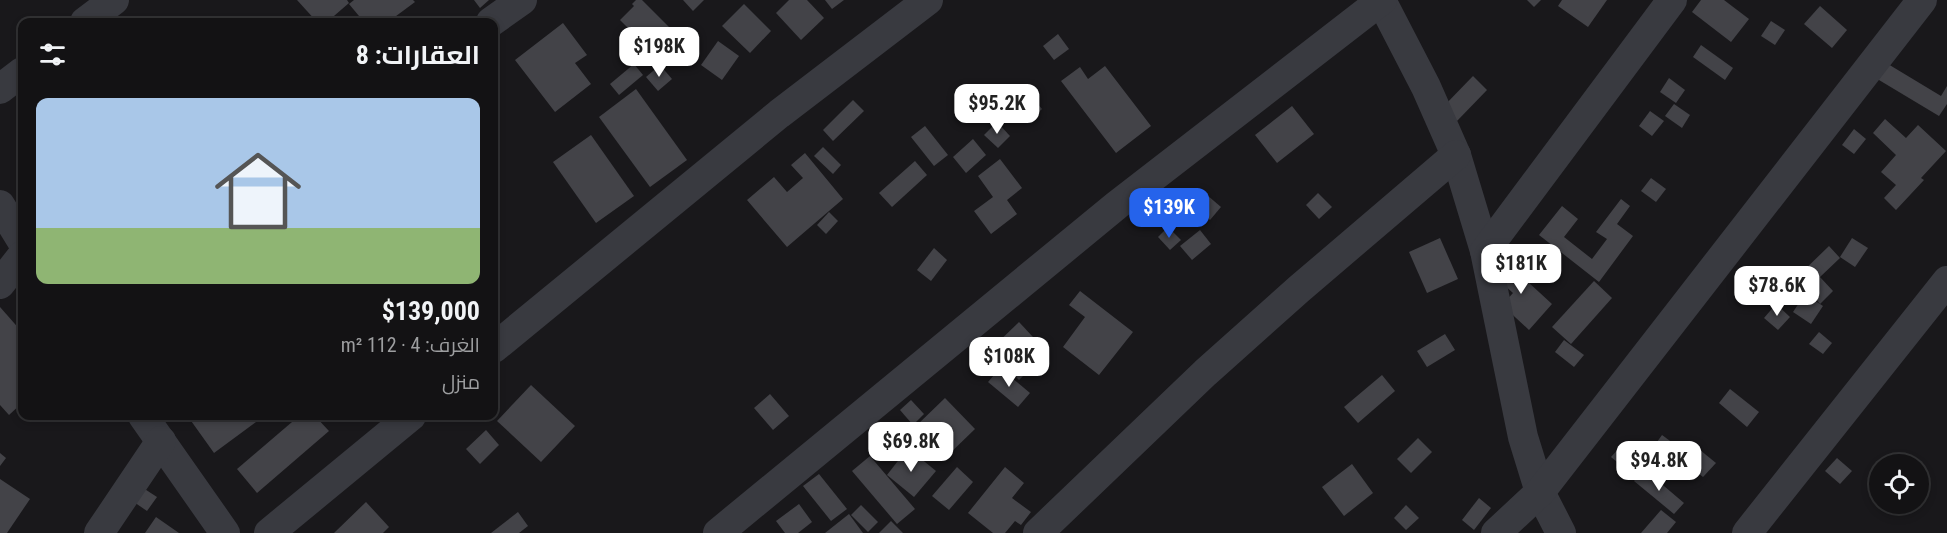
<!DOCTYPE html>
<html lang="ar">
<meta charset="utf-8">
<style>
body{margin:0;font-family:"Roboto Condensed",Cairo,sans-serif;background:#1c1b1d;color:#f1f3f6;direction:rtl;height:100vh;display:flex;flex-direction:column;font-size:22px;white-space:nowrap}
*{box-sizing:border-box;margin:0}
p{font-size:20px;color:#9d9ea0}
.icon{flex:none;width:33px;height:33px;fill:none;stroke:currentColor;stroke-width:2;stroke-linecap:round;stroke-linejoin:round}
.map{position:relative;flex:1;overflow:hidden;direction:ltr}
.side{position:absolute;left:18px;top:18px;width:480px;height:402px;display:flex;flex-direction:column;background:#131214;border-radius:12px;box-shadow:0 3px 9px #0003,0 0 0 2px #323234;direction:rtl}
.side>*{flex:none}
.controls{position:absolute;left:1869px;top:454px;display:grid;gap:12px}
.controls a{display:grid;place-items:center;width:60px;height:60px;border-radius:50%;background:#131214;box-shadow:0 3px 9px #0003,0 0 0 2px #323234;font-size:30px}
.price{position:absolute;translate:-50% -51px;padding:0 14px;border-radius:12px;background:#fff;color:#222;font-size:20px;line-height:39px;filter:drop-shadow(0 2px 3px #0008)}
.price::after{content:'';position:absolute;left:50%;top:36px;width:18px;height:14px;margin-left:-9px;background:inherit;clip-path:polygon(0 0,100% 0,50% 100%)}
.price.current{background:#2563eb;color:#fff}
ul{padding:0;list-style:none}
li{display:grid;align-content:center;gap:12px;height:318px;padding:0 18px}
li+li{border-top:2px solid #323234}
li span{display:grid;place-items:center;height:186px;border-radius:12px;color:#555}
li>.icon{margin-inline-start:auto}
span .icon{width:108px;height:108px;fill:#fffc;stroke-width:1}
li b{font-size:26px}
h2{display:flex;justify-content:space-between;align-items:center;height:72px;padding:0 18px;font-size:26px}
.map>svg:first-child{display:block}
</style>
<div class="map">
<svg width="1947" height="533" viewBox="0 0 1947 533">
<rect width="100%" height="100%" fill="#19181b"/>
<g fill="#434348">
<polygon points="297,0 347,0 349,3 327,22 317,22"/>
<polygon points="354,0 413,0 415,2 388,22 364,22 349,4"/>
<polygon points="474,0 489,0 480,8"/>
<polygon points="636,0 642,0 672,30 651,51 620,20 634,6 632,4"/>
<polygon points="683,0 704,0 693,11"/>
<polygon points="789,0 807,0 824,18 801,40 776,13"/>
<polygon points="825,0 844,0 832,9"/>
<polygon points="1527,0 1541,0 1534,7"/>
<polygon points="1562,0 1607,0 1588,27 1558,6"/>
<polygon points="1701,0 1724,0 1749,19 1731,42 1692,12"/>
<polygon points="744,4 771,31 750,53 722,26"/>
<polygon points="1820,6 1847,30 1832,48 1804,24"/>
<polygon points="1771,21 1785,30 1775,45 1761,36"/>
<polygon points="563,23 587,55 575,63 591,84 555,112 515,60"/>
<polygon points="1058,34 1069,49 1054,60 1043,46"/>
<polygon points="718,41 739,56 722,80 701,65"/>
<polygon points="1701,45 1733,68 1725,80 1693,57"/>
<polygon points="1878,58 1941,96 1947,86 1947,104 1939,116 1869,74"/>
<polygon points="634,64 643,75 619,95 610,84"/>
<polygon points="660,65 672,79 658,91 646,77"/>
<polygon points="1105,66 1151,126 1116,153 1061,81 1080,67 1088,79"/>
<polygon points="1473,76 1487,90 1457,121 1443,107"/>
<polygon points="1669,78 1685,90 1676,103 1660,92"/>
<polygon points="636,89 687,160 650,187 599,117"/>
<polygon points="1031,96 1042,109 1027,123 1016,110"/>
<polygon points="853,100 864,111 833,141 823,130"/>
<polygon points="1674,104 1690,115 1682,128 1665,116"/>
<polygon points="1292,106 1314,134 1277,163 1255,135"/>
<polygon points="1650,111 1664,121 1652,136 1639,126"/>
<polygon points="1885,119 1906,138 1918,125 1946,151 1921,178 1924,180 1896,210 1884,198 1896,185 1881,172 1896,155 1873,133"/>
<polygon points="997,122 1010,136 998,148 984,135"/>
<polygon points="925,126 948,155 934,166 911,137"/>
<polygon points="1854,129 1866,139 1854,154 1842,145"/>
<polygon points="591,135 634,196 596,223 553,162"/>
<polygon points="973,139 986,155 966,173 953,157"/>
<polygon points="823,147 841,165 833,174 814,156"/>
<polygon points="805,153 843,199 787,247 747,200 774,177 787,192 803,178 791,165"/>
<polygon points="1000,159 1022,188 1007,200 1017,214 991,234 974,211 993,197 978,176"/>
<polygon points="915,161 927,175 892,207 879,193"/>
<polygon points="1651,178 1666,189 1656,202 1641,191"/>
<polygon points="1318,193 1332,207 1319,219 1306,205"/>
<polygon points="1207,195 1221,207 1210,220 1196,207"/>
<polygon points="1621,199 1630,206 1617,224 1633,236 1599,282 1539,235 1562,206 1578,219 1564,237 1592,259 1607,239 1596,232"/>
<polygon points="829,212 838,221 826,234 817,225"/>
<polygon points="1168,227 1181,240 1170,250 1158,237"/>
<polygon points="1200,230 1211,244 1192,260 1180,246"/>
<polygon points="1440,238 1458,279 1427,293 1409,252"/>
<polygon points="1852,238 1868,248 1855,267 1840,257"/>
<polygon points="1829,246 1840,258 1820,277 1833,291 1820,304 1796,278"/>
<polygon points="934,248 947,260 931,281 917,270"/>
<polygon points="1501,257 1552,304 1529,330 1502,305 1513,293 1489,271"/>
<polygon points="1594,281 1612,298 1571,344 1552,327"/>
<polygon points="1080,291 1133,332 1099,375 1063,347 1085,317 1069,305"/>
<polygon points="1805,294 1823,306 1811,324 1793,312"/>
<polygon points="1776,304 1790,317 1778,330 1764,318"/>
<polygon points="0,307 22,332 22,403 9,415 0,405"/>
<polygon points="1019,322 1047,352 1019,380 990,350"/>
<polygon points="1819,332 1832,343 1823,354 1809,344"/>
<polygon points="1445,334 1455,350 1427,367 1417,351"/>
<polygon points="1564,340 1584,355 1574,367 1555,352"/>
<polygon points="1000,368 1030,393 1018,407 988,382"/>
<polygon points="1382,375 1395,391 1358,423 1344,407"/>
<polygon points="531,385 575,426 541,462 497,421"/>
<polygon points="1730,389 1759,412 1747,427 1719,403"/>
<polygon points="770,394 789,416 773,430 754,408"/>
<polygon points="945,398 975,429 945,458 915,427"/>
<polygon points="911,400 924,414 913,425 900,410"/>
<polygon points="192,416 264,416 214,453 189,418"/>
<polygon points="299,416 315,416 329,431 257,493 237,469"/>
<polygon points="486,430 499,445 480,464 466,449"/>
<polygon points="1662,435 1677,446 1657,474 1642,463"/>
<polygon points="1418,438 1432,452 1411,473 1397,459"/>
<polygon points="1622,445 1638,458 1628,471 1611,457"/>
<polygon points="908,448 936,471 914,497 887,475"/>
<polygon points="1700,450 1716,463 1703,477 1688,465"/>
<polygon points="0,453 6,458 0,466"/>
<polygon points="870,456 915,509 897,524 852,471"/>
<polygon points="1837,458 1852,471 1840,484 1825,471"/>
<polygon points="1352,464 1373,493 1344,516 1322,487"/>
<polygon points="957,467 973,482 949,510 932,496"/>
<polygon points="1005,467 1024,483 1012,498 1031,512 1021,525 1015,521 1005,533 993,533 968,513"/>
<polygon points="1644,469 1684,503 1674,514 1634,481"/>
<polygon points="819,474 847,509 831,521 803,486"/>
<polygon points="0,479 30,499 7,533 0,533"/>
<polygon points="140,486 157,497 147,511 131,500"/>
<polygon points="1479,498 1491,508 1474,530 1462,520"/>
<polygon points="366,502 389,527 383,533 334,533"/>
<polygon points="799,504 812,522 798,533 785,533 776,521"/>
<polygon points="861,505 878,522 868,532 851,515"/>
<polygon points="1406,505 1419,518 1406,530 1394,518"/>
<polygon points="1661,510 1676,522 1667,533 1641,533"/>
<polygon points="518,512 528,526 519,533 491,533"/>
<polygon points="849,514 863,533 825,533"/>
<polygon points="156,517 179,533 145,533"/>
<polygon points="891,521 903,533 879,533"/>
</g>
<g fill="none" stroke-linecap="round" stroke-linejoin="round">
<g stroke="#393a40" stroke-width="30">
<polyline points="1381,0 1426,87 1456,155 1485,251 1523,437 1540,492 1561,533"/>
<polyline points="85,22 114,0"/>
<polyline points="491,22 522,0"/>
<polyline points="0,89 22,72"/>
<polyline points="0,205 22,241"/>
<polyline points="1485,251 1672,0"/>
<polyline points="0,284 22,256"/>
<polyline points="494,348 779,114 928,0"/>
<polyline points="143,416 225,533"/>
<polyline points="99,533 161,441"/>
<polyline points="269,533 411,416"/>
<polyline points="718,533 1117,205 1382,0"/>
<polyline points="1038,533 1205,373 1299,289 1456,155"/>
<polyline points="1496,533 1540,492 1922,0"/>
<polyline points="1747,533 1947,281"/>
</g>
</g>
</svg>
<div class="controls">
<a><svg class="icon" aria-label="locate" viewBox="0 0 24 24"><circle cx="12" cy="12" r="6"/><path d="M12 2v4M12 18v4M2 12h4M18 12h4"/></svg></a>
</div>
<b class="price" style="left:659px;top:78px">$198K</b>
<b class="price" style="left:997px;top:135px">$95.2K</b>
<b class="price current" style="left:1169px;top:239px">$139K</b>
<b class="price" style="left:1521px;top:295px">$181K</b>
<b class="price" style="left:1777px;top:317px">$78.6K</b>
<b class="price" style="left:1009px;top:388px">$108K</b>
<b class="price" style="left:911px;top:473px">$69.8K</b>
<b class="price" style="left:1659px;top:492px">$94.8K</b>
<section class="side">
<h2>العقارات: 8<svg class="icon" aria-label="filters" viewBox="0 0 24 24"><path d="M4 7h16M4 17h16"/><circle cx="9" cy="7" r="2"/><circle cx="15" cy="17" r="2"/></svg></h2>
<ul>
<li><span style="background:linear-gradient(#a9c7e8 70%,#8fb573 0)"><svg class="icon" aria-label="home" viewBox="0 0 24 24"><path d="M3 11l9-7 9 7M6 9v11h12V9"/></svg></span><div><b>$139,000</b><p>الغرف: 4 · 112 m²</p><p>منزل</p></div></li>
</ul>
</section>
</div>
